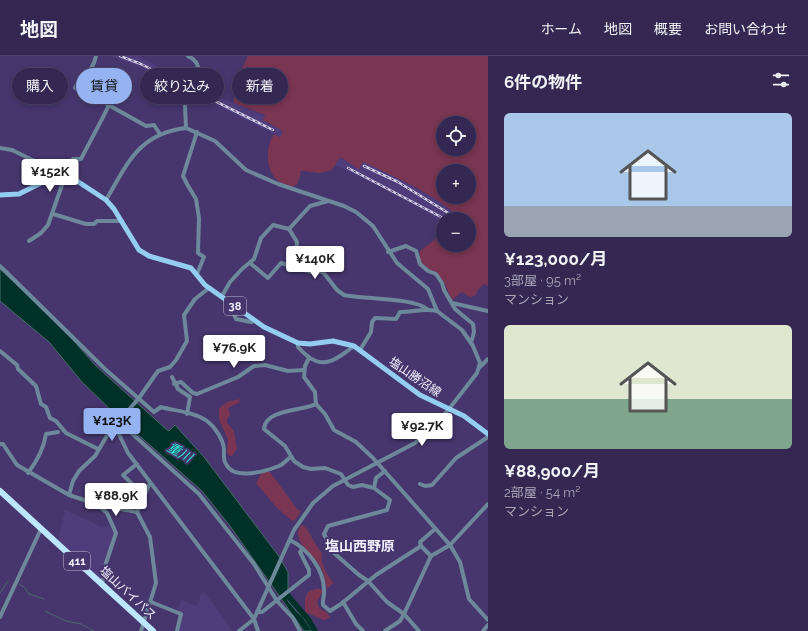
<!DOCTYPE html>
<html lang="ja">
<meta charset="utf-8">
<style>
body{margin:0;font-family:Raleway,"Noto Sans JP",sans-serif;background:#3f345c;color:#f1f3f6;height:100vh;display:flex;flex-direction:column;font-size:15px;white-space:nowrap}
*{box-sizing:border-box;margin:0}
p{font-size:13px;color:#a9a6b8}
.icon{flex:none;width:22px;height:22px;fill:none;stroke:currentColor;stroke-width:2;stroke-linecap:round;stroke-linejoin:round}
.map{position:relative;flex:1;overflow:hidden}
.drawer{display:flex;flex-direction:column;background:#342852;width:320px}
.drawer>*{flex:none}
.guide{position:absolute;left:12px;top:12px;width:380px;height:36px;display:flex;gap:8px}
.buttons{position:absolute;left:436px;top:60px;display:grid;gap:8px}
.buttons a{display:grid;place-items:center;width:40px;height:40px;border-radius:50%;background:#342852;box-shadow:0 2px 6px #0003,0 0 0 1px #4e4469;font-size:20px}
.price{position:absolute;translate:-50% -34px;padding:0 9px;border-radius:4px;background:#fff;color:#222;font-size:13px;line-height:26px;filter:drop-shadow(0 1px 2px #0008)}
.price::after{content:'';position:absolute;left:50%;top:24px;width:12px;height:9px;margin-left:-6px;background:inherit;clip-path:polygon(0 0,100% 0,50% 100%)}
.price.on{background:#95b2f1;color:#111}
ul{padding:0;list-style:none}
li{display:grid;align-content:center;gap:8px;height:212px;padding:0 16px}
li span{display:grid;place-items:center;height:124px;border-radius:6px;color:#555}
li>.icon{margin-inline-start:auto}
span .icon{width:72px;height:72px;fill:#fffc;stroke-width:1}
li b{font-size:17px}
h2{display:flex;justify-content:space-between;align-items:center;height:48px;padding:0 16px;font-size:17px}
.pill{padding:0 14px;border-radius:18px;background:#342852;box-shadow:0 2px 6px #0003,0 0 0 1px #4e4469;font-size:14px;line-height:36px}
.pill.on{background:#95b2f1;color:#111}
header{display:flex;align-items:center;gap:24px;box-sizing:border-box;height:56px;padding:0 20px;background:#342852;border-bottom:1px solid #4e4469}
header strong{font-size:19px}
nav{display:flex;gap:22px;margin-inline-start:auto;font-size:14px}
main{display:flex;flex:1;min-height:0}
.map>svg:first-child{display:block}
</style>
<header>
<strong>地図</strong>
<nav><a>ホーム</a><a>地図</a><a>概要</a><a>お問い合わせ</a></nav>
</header>
<main>
<div class="map">
<svg width="488" height="575" viewBox="0 0 488 575">
<rect width="100%" height="100%" fill="#46366d"/>
<g fill="#4f3d7b">
<polygon points="110,0 138,0 210,37 265,60 263,64 283,75 280,81 146,13"/>
<polygon points="339,101 359,112 363,105 396,121 439,145 464,163 443,163 443,167 414,147 335,109"/>
<polygon points="65,454 94,467 99,471 111,470 116,477 101,524 58,484"/>
<polygon points="204,536 233,575 178,575 182,557 177,555 182,544 197,550 201,538"/>
</g>
<g fill="#793552" fill-rule="evenodd">
<path d="M248 0H488V230L484 228 478 233 476 239 470 241 462 236 452 244C448 237 446 228 442 224 435 216 427 213 420 205V195L443 177V189H469V184L477 174 469 167V163C459 163 449 152 440 146 416 130 389 118 363 106L359 113 340 101 332 114 320 117 301 115 298 127 293 131C290 130 284 129 281 127 265 118 265 91 274 78L280 81 283 75 263 64 265 59 234 47V30ZM443 67H469V93H443ZM443 115H469V141H443Z"/>
<polygon points="239,343 240,346 228,352 230,358 227,363 227,367 234,375 237,393 232,400 229,400 227,397 228,384 219,363 219,352 227,346"/>
<polygon points="262,416 270,416 297,453 301,455 296,463 292,465 276,451 256,427"/>
<path d="M302 469 306 472 322 498C320 508 328 520 334 527L327 533C325 525 324 515 319 509 312 499 289 481 302 469Z"/>
<polygon points="315,533 321,533 323,535 317,546 319,552 326,556 330,561 324,564 305,556 305,542 308,536"/>
</g>
<polygon fill="#003128" stroke="#486a68" points="0,213 58,267 95,309 166,373 169,375 175,369 204,401 278,499 288,516 288,545 297,556 303,561 312,575 304,575 230,470 202,435 118,361 82,326 49,286 0,245"/>
<g fill="none" stroke-linecap="round" stroke-linejoin="round">
<g stroke="#486a68" stroke-width="1">
<polyline points="19,528 24,531 29,538 44,543"/>
<polyline points="0,537 8,525"/>
<polyline points="45,555 66,565 81,568 94,575"/>
</g>
<polyline stroke="#003128" stroke-width="5.5" points="283,534 308,563 315,575"/>
<polyline stroke="#605282" stroke-width="4" stroke-dasharray="4 2" stroke-linecap="butt" points="191,36 196,26"/>
<g stroke="#6c889a" stroke-width="4">
<path d="M96 0C91 21 82 16 75 32L89 38 146 70 154 69 160 78"/>
<path d="M188 0C200 6 200 14 196 26"/>
<polyline points="191,36 185,49 186,72 215,85 246,114 278,128 344,150 356,156 373,170 397,207 428,233 437,255 462,274 473,290 480,307 477,317 449,353 433,370 415,387 333,430 313,447 294,474 254,563 239,575"/>
<polyline points="0,92 12,94 51,113 68,112 48,169 41,177 29,185"/>
<path d="M68 112 73 103H81C90 85 100 68 109 49"/>
<path d="M106 144C128 107 138 78 186 72"/>
<polyline points="53,158 86,168 94,168 97,165 122,165"/>
<polyline points="289,173 310,150 328,145"/>
<polyline points="388,196 406,190 416,195 420,208 428,215 436,218 442,227 444,234 455,253 473,268 474,276 471,287"/>
<path d="M250 207 268 222 281 207 311 216H323L337 234 344 239C363 243 415 242 427 253"/>
<path d="M0 210 105 313 154 356 161 351C175 355 195 356 207 365 215 371 223 383 224 393 224 398 223 404 226 408 234 425 266 415 279 410 284 408 287 403 291 401"/>
<polyline points="197,218 204,201 198,197 199,162 196,143 187,128 183,120 197,76"/>
<polyline points="222,240 230,226 242,213 254,203 261,182 273,169 289,173 297,186 294,212"/>
<polyline points="231,247 231,251 236,263 251,266 254,265"/>
<polyline points="452,247 488,255"/>
<path d="M298 287V291C319 315 331 308 354 290"/>
<path d="M360 294 371 276 372 266 375 262 396 263 400 256C412 256 425 252 437 255"/>
<polyline points="0,295 17,309 18,313 36,330 41,348 46,351 50,362 56,365 66,377 98,393"/>
<polyline points="309,302 305,310 304,321 315,336 316,348 325,358 334,374 356,386 373,402 450,489 460,506 469,543 488,564"/>
<polyline points="479,312 488,303"/>
<polyline points="172,321 178,333 190,341 187,358"/>
<polyline points="174,328 181,326 193,337 197,338 238,321 254,310 265,309 288,315 304,314"/>
<path d="M316 348C303 355 265 353 264 373L285 390 294 405 303 411 311 413 325 412 341 418 348 429 353 431 362 429 374 432"/>
<polyline points="118,365 199,438 254,508 277,545 293,562 300,575"/>
<polyline points="115,370 128,397 254,563 258,575"/>
<polyline points="0,388 3,388 17,409 69,439 99,449 137,456"/>
<polyline points="137,408 123,419 145,441"/>
<polyline points="385,415 376,422 374,432 390,444 387,454 328,470 324,478 334,497 359,519 368,525 387,546 404,558 419,575"/>
<path d="M28 417C37 405 44 392 46 378L58 376"/>
<polyline points="420,428 425,430 432,429 456,402 488,381"/>
<polyline points="69,439 73,425 79,415 95,400 108,378 139,342 158,315 170,311 176,304 187,285 184,259 195,243 209,232"/>
<polyline points="99,450 107,457 116,477 106,507 102,529"/>
<polyline points="137,456 150,481 156,527 141,575"/>
<polyline points="137,456 150,427"/>
<path d="M290 484C308 493 324 514 324 534 325 539 322 544 323 549L330 555 341 548 376 519 421 490"/>
<polyline points="431,500 421,490 420,486 435,473"/>
<polyline points="151,546 181,558 177,575"/>
<polyline points="343,546 356,568 363,575"/>
<polyline points="257,556 262,556 309,519 309,514 300,496 303,493"/>
<polyline points="0,561 41,473"/>
<polyline points="385,575 400,565 404,558 431,500 450,489 488,448"/>
<polyline points="483,575 488,569"/>
</g>
<polyline stroke="#93cef1" stroke-width="5" points="0,139 19,138 53,121 74,123 106,144 114,153 139,194 149,200 191,212 205,229 264,271 298,287 310,288 333,285 354,290 420,339 464,360 488,378"/>
<polyline stroke="#bce5fe" stroke-width="6" points="0,435 153,575"/>
<defs>
<g id="rail">
<polyline points="120,0 141,8 273,74"/>
<polyline points="364,110 398,126 458,163"/>
<polyline points="348,112 445,163"/>
<polyline points="469,170 473,173"/>
</g>
</defs>
<use href="#rail" stroke="#d5d1e5" stroke-width="2.5"/>
<use href="#rail" stroke="#46366d" stroke-width="1" stroke-dasharray="3" stroke-linecap="butt"/>
</g>
<g text-anchor="middle" stroke-width="4" stroke-linejoin="round" paint-order="stroke">
<g fill="#46366d" stroke="#beb8d1" stroke-width="1">
<rect x="224" y="241" width="22" height="18" rx="3"/>
<rect x="64" y="496" width="26" height="18" rx="3"/>
</g>
<g font-size="11" font-weight="bold" fill="#f1effc">
<text x="235" y="254">38</text>
<text x="77" y="509">411</text>
</g>
<g font-size="12" fill="#f1effc" stroke="#46366d">
<text transform="translate(415 321) rotate(34)" y="4">塩山勝沼線</text>
<text transform="translate(128 537) rotate(43)" y="4">塩山バイパス</text>
</g>
<g font-size="13" font-style="italic" fill="#21fbd4" stroke="#46366d">
<text transform="translate(180 396) rotate(29)" y="5">重川</text>
</g>
<g font-size="14" font-weight="bold" fill="#f1effc" stroke="#46366d">
<text x="360" y="495">塩山西野原</text>
</g>
</g>
</svg>
<div class="buttons">
<a><svg class="icon" aria-label="locate" viewBox="0 0 24 24"><circle cx="12" cy="12" r="6"/><path d="M12 2v4M12 18v4M2 12h4M18 12h4"/></svg></a>
<a>+</a>
<a>−</a>
</div>
<b class="price" style="left:50px;top:137px">¥152K</b>
<b class="price" style="left:315px;top:224px">¥140K</b>
<b class="price" style="left:234px;top:313px">¥76.9K</b>
<b class="price on" style="left:112px;top:386px">¥123K</b>
<b class="price" style="left:422px;top:391px">¥92.7K</b>
<b class="price" style="left:116px;top:461px">¥88.9K</b>
<div class="guide">
<a class="pill">購入</a>
<a class="pill on">賃貸</a>
<a class="pill">絞り込み</a>
<a class="pill">新着</a>
</div>
</div>
<section class="drawer">
<h2>6件の物件<svg class="icon" aria-label="filters" viewBox="0 0 24 24"><path d="M4 7h16M4 17h16"/><circle cx="9" cy="7" r="2"/><circle cx="15" cy="17" r="2"/></svg></h2>
<ul>
<li><span style="background:linear-gradient(#a9c7e8 75%,#9aa5b1 0)"><svg class="icon" aria-label="home" viewBox="0 0 24 24"><path d="M3 11l9-7 9 7M6 9v11h12V9"/></svg></span><div><b>¥123,000/月</b><p>3部屋 · 95 m²</p><p>マンション</p></div></li>
<li><span style="background:linear-gradient(#dfe7d0 60%,#7fa58c 0)"><svg class="icon" aria-label="home" viewBox="0 0 24 24"><path d="M3 11l9-7 9 7M6 9v11h12V9"/></svg></span><div><b>¥88,900/月</b><p>2部屋 · 54 m²</p><p>マンション</p></div></li>
</ul>
</section>
</main>
